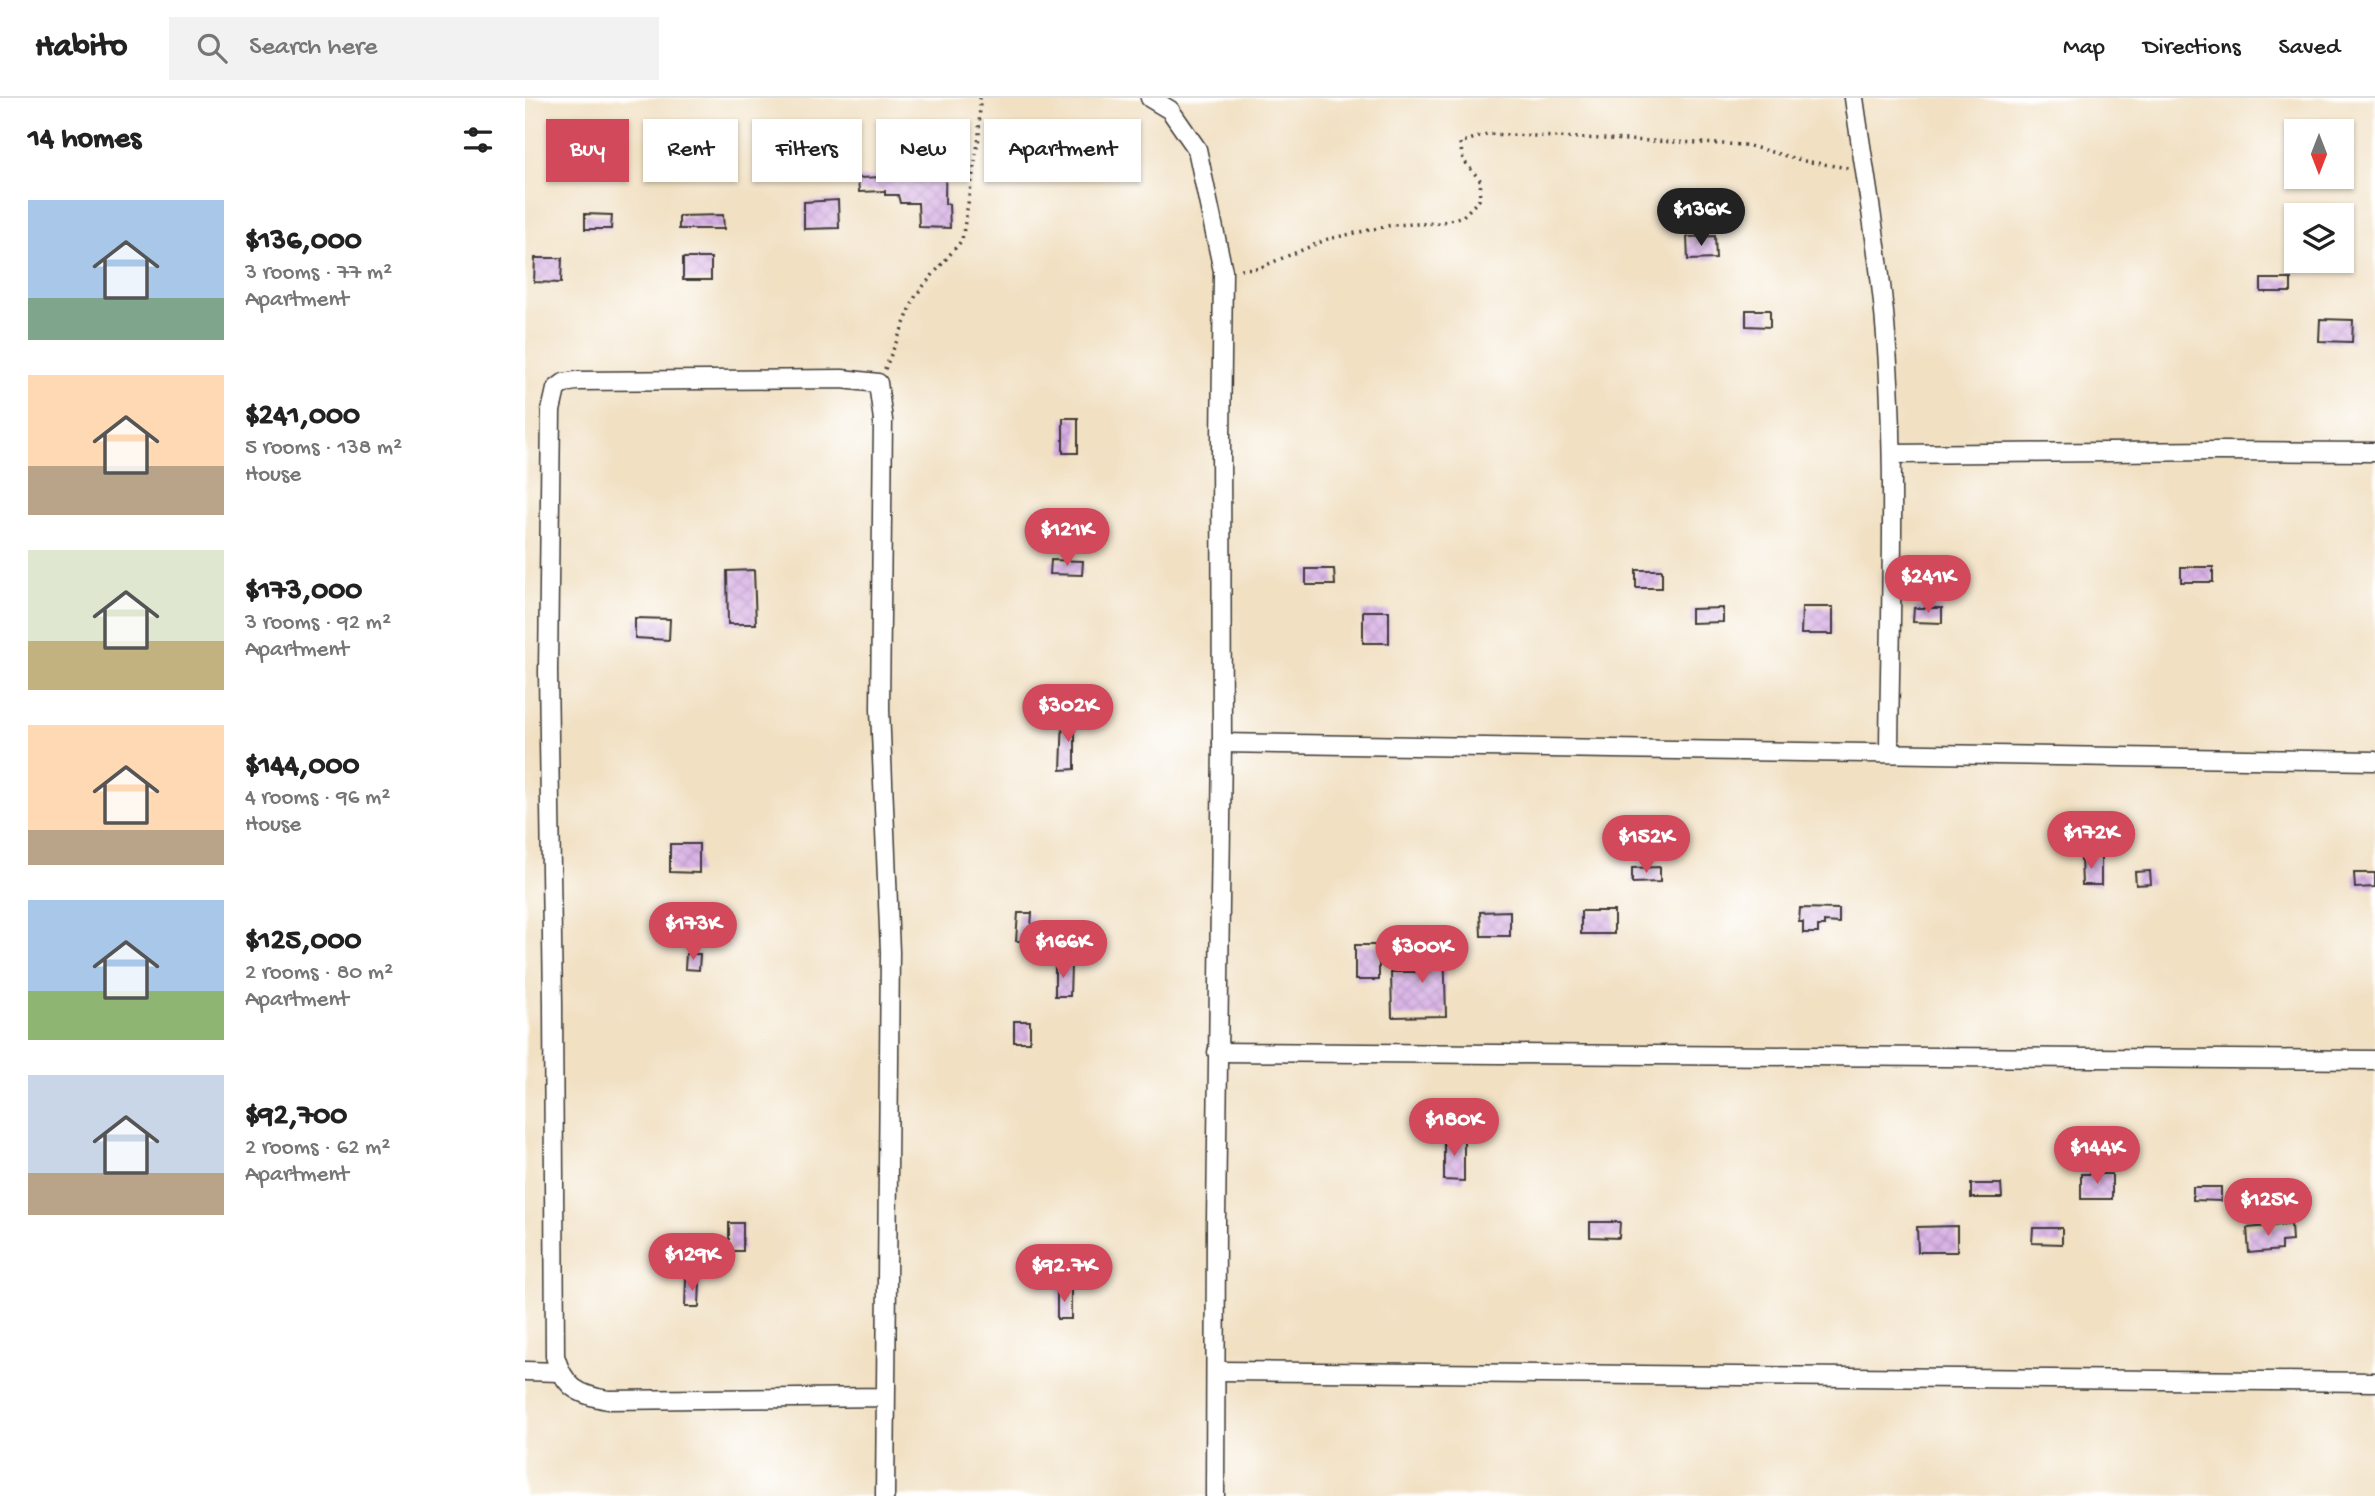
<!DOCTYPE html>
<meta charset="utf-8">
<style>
body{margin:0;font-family:"Gochi Hand",sans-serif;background:#f2f2f2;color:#222;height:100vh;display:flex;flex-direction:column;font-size:26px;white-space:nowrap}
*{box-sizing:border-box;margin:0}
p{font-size:23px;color:#767676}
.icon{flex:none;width:38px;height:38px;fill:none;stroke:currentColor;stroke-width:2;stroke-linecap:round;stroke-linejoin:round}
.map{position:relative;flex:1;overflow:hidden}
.panel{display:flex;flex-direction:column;background:#fff;width:525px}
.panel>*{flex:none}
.top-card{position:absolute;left:21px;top:21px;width:665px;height:63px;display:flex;gap:14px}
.needle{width:46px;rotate:180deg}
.tools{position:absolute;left:1759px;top:21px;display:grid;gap:14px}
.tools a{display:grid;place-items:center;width:70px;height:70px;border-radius:0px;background:#fff;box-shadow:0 2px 5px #0004;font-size:35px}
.price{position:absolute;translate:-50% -60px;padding:0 16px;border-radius:24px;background:#d1495b;color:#fff;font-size:23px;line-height:46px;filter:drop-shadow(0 2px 4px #0008)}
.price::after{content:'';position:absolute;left:50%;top:42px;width:21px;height:16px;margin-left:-10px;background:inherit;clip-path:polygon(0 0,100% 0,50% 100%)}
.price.current{background:#222;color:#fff}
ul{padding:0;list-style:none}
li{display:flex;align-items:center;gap:21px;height:175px;padding:0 28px}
li span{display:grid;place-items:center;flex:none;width:196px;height:140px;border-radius:0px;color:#555}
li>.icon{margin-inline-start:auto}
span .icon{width:84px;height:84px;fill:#fffc;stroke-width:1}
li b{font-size:30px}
h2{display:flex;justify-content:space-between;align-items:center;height:84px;padding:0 28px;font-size:30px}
.pill{padding:0 24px;border-radius:0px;background:#fff;box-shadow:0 2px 5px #0004;font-size:24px;line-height:63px}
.pill.current{background:#d1495b;color:#fff}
header{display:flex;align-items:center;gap:42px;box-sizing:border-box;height:98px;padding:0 35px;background:#fff;border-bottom:2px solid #e0e0e0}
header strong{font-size:33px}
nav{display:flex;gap:38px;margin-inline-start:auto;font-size:24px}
.search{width:490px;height:63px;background:#f2f2f2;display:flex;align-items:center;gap:18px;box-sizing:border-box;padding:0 24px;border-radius:0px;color:#767676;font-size:26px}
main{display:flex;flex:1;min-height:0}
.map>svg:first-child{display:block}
</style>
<header>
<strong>Habito</strong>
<div class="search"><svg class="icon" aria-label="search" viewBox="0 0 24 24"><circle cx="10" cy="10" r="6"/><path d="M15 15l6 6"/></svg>Search here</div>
<nav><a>Map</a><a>Directions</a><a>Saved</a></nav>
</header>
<main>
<section class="panel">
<h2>14 homes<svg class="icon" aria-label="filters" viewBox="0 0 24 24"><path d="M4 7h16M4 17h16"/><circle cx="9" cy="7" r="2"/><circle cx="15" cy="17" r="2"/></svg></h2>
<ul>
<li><span style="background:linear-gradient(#a9c7e8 70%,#7fa58c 0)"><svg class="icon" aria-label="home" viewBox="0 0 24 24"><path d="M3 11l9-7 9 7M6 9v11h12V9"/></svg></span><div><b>$136,000</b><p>3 rooms · 77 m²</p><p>Apartment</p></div></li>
<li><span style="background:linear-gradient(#ffd9b3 65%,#b9a48a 0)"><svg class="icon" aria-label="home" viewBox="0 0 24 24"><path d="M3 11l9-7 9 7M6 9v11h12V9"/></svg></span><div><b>$241,000</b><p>5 rooms · 138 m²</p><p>House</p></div></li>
<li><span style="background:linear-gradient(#dfe7d0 65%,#c2b280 0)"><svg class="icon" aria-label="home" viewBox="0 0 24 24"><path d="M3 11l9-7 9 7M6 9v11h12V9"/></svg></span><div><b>$173,000</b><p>3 rooms · 92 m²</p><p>Apartment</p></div></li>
<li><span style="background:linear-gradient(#ffd9b3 75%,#b9a48a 0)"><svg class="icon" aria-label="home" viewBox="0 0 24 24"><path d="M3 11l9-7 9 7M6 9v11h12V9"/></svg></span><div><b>$144,000</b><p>4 rooms · 96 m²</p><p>House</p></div></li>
<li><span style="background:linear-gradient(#a9c7e8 65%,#8fb573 0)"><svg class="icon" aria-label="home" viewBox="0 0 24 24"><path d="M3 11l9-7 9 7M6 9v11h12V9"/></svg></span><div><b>$125,000</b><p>2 rooms · 80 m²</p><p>Apartment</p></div></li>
<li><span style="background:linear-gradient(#c9d6e8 70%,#b9a48a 0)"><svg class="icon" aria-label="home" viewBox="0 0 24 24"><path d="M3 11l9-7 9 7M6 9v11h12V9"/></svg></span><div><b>$92,700</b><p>2 rooms · 62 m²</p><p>Apartment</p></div></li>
</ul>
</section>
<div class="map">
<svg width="1850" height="1398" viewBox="0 0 1850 1398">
<defs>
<pattern id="building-cross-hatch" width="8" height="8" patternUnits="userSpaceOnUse" patternTransform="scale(1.75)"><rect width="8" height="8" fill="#d7aee4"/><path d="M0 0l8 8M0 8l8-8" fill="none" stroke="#b895c3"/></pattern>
</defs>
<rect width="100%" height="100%" fill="#fff"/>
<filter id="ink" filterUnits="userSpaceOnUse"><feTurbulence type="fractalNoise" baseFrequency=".0143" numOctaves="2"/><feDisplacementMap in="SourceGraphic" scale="14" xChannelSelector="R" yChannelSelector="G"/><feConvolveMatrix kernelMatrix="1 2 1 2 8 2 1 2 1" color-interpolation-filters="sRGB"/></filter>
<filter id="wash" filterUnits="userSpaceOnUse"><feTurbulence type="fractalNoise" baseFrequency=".00686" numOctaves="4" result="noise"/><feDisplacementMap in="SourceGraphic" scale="28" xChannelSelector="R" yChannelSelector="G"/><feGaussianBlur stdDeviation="1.57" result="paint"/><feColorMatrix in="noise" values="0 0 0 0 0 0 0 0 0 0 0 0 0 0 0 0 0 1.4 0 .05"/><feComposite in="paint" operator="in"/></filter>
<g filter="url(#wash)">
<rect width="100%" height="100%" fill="#f1e0c2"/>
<g id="blocks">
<g fill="url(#building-cross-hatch)">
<polygon points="367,36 421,39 420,106 424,106 425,130 394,129 393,105 375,105 373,97 360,97 360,93 334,94 333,80 360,79 360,72 366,72"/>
<polygon points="313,102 314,130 279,131 279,104"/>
<polygon points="60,116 87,117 86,131 60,131"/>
<polygon points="198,117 199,131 154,131 154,118"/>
<polygon points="1190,138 1191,161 1163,162 1162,139"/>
<polygon points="10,160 37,160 36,185 9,184"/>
<rect x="158" y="160" width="28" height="22"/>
<rect x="1736" y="181" width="30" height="13"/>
<polygon points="1221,212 1245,212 1245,229 1221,228"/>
<polygon points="1795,221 1828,222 1827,244 1794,243"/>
<rect x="538" y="320" width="15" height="35"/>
<polygon points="526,462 558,463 557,477 525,476"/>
<rect x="1656" y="469" width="32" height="15"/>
<polygon points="781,471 809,471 810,487 781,487"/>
<polygon points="229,472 231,526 203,526 202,473"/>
<rect x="1111" y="472" width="26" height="18"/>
<polygon points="1277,509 1308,509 1308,536 1276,536"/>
<polygon points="1198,510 1198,524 1166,525 1166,511"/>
<polygon points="1389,510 1417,510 1417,525 1388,524"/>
<rect x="838" y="513" width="26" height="32"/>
<polygon points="110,520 145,521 144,542 110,540"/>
<polygon points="538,619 550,619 550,671 536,672"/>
<polygon points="145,746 174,746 174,775 145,774"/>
<polygon points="1576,759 1576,787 1557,787 1556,760"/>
<polygon points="1135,769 1135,784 1107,785 1107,770"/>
<polygon points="1625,773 1626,786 1611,787 1610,774"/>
<polygon points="1829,775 1850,775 1850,789 1830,790"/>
<polygon points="1275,810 1314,811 1314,825 1299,824 1299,828 1293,828 1293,835 1278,835 1278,824 1274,824"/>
<polygon points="985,813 985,838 956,838 955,814"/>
<rect x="1056" y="813" width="33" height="23"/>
<polygon points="493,815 507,815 505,843 491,843"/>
<polygon points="898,843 919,843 921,918 867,919 866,874 892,874 891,847 898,847"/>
<rect x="830" y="847" width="24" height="35"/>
<polygon points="161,856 175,856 174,872 160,871"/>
<polygon points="530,866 546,867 545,898 530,898"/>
<rect x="489" y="923" width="16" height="21"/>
<polygon points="919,1036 939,1037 939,1083 919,1082"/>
<rect x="1556" y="1076" width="31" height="25"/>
<polygon points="1446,1086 1476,1086 1477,1100 1446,1100"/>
<polygon points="1668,1089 1696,1089 1696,1103 1668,1102"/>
<polygon points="1065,1124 1095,1124 1094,1140 1065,1139"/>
<rect x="204" y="1125" width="14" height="28"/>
<polygon points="1766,1126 1767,1143 1756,1144 1756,1152 1724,1155 1722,1130"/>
<polygon points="1432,1128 1432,1154 1393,1154 1392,1129"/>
<polygon points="1508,1130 1537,1130 1537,1146 1507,1145"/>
<polygon points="161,1181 175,1182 174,1209 160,1209"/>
<rect x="532" y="1191" width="14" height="30"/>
</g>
</g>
</g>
<g filter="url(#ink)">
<use href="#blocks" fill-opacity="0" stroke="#3c3935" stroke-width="2"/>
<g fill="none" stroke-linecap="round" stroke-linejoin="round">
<defs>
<g id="street">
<polyline points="625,0 645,12 672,51 698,173 696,343 697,645 691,1123 690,1398"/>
<path d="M1329 0C1340 79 1355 158 1361 238 1372 376 1365 515 1364 654"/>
<polyline points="1367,356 1694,353 1850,354"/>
<polyline points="697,645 1850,663"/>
<polyline points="692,954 1850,962"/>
<polyline points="0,1273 34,1274"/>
<polyline points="692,1273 1850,1284"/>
<path d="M360 1299 83 1302C53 1297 39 1289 30 1258L28 906 23 573 26 313 31 291 39 285 51 283 317 281 353 285 358 322 355 611 365 854 360 1398"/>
</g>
</defs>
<use href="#street" stroke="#3c3935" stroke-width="21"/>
<g stroke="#3c3935" stroke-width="3.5" stroke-dasharray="2 5" stroke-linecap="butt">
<polyline points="716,171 734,170 803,141 867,127 915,125 938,118 954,102 956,83 938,62 935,45 962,36 1221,47 1279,63 1323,70"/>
<polyline points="360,271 391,197 437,142 454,39 455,0"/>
</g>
<use href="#street" stroke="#fff" stroke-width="18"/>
</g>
</g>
</svg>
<div class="tools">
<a><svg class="needle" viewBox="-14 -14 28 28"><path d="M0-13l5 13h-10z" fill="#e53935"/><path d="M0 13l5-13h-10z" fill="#767676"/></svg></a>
<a><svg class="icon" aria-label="layers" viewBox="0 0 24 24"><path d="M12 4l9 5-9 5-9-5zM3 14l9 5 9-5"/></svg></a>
</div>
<b class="price current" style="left:1176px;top:150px">$136K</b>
<b class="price" style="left:542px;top:470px">$121K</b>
<b class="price" style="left:1403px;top:517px">$241K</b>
<b class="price" style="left:543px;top:646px">$302K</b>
<b class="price" style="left:1566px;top:773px">$172K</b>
<b class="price" style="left:1121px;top:777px">$152K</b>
<b class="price" style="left:168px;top:864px">$173K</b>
<b class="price" style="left:538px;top:882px">$166K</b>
<b class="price" style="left:897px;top:887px">$300K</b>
<b class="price" style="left:929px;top:1060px">$180K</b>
<b class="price" style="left:1572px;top:1088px">$144K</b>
<b class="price" style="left:1743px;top:1140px">$125K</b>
<b class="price" style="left:167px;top:1195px">$129K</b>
<b class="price" style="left:539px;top:1206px">$92.7K</b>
<div class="top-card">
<a class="pill current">Buy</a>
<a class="pill">Rent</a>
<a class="pill">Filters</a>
<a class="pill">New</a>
<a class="pill">Apartment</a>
</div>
</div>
</main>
